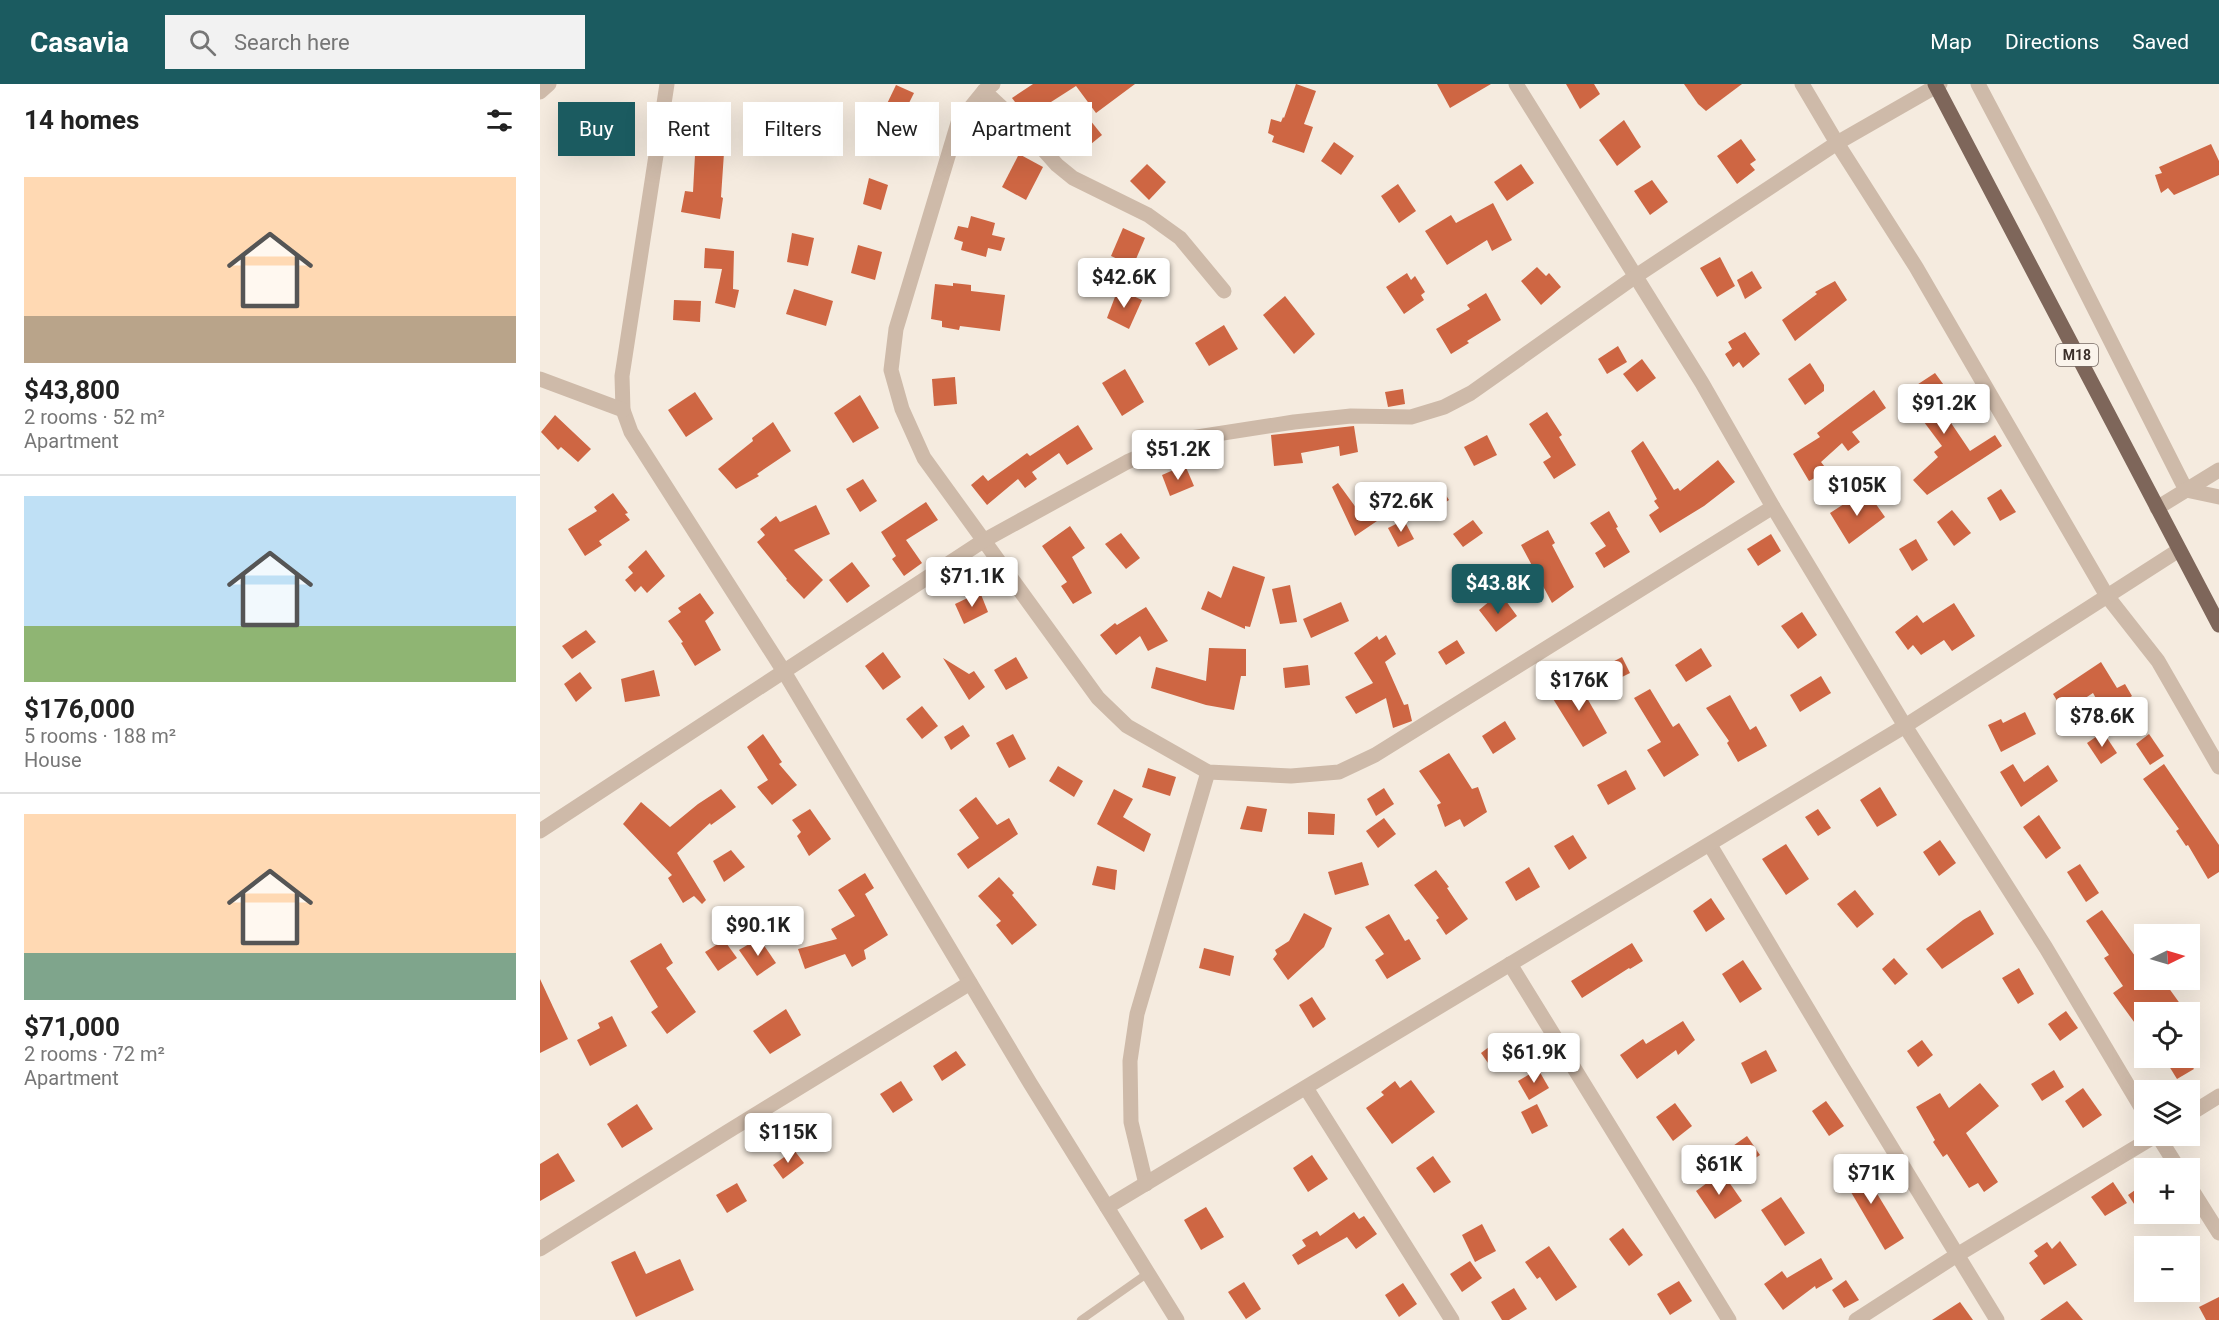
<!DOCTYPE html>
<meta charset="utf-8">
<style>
body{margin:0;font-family:Roboto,sans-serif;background:#f2f2f2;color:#222;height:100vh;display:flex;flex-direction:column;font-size:22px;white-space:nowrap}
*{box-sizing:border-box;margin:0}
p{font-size:20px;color:#767676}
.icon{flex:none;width:33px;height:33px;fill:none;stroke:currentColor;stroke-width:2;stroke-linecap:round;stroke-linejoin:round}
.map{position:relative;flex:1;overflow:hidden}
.details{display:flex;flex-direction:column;background:#fff;width:540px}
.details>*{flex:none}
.top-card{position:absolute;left:18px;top:18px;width:570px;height:54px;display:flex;gap:12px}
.needle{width:39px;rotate:85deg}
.buttons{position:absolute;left:1594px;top:840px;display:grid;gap:12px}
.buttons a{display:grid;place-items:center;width:66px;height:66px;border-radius:0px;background:#fff;box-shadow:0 6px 24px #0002;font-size:30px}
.price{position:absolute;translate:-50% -51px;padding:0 14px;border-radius:6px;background:#fff;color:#222;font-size:20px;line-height:39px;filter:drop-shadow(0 2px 3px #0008)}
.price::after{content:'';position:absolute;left:50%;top:36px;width:18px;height:14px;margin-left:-9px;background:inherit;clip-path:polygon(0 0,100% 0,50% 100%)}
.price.on{background:#1b5b60;color:#fff}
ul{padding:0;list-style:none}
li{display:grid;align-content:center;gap:12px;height:318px;padding:0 24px}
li+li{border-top:2px solid #e0e0e0}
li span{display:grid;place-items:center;height:186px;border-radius:0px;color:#555}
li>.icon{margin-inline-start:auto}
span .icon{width:108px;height:108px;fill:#fffc;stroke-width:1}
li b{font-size:26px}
h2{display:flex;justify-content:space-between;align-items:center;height:72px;padding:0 24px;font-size:26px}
.pill{padding:0 21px;border-radius:0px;background:#fff;box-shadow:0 6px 24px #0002;font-size:21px;line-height:54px}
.pill.on{background:#1b5b60;color:#fff}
header{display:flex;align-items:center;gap:36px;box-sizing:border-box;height:84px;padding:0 30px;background:#1b5b60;color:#fff}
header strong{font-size:28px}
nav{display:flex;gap:33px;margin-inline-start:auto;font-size:21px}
.search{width:420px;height:54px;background:#f2f2f2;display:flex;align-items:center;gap:15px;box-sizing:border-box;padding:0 21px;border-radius:0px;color:#767676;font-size:22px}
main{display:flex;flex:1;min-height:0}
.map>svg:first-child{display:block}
</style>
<header>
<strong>Casavia</strong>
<div class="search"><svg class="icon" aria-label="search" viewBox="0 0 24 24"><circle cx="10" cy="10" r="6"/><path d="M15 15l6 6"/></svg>Search here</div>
<nav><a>Map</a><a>Directions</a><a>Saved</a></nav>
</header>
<main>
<section class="details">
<h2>14 homes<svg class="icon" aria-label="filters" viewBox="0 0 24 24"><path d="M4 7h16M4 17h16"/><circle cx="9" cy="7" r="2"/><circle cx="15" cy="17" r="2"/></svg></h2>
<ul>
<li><span style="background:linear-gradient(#ffd9b3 75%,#b9a48a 0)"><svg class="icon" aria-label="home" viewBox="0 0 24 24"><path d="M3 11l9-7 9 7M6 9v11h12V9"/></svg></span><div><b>$43,800</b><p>2 rooms · 52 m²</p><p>Apartment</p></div></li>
<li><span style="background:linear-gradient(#bfe0f5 70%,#8fb573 0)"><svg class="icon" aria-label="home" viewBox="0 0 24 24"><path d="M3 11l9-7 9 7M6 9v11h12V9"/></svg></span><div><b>$176,000</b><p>5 rooms · 188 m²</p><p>House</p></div></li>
<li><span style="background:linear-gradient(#ffd9b3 75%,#7fa58c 0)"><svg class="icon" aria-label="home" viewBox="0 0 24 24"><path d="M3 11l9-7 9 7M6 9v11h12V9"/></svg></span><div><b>$71,000</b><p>2 rooms · 72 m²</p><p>Apartment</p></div></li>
</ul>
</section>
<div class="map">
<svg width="1679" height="1236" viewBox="0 0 1679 1236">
<rect width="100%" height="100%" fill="#f5ebdf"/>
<g fill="#ce6643">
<polygon points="493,0 595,0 556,29 536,2 511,18 536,52 517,66 484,30 472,14"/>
<polygon points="756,0 776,7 764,40 773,43 764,69 732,58 734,52 728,49 731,35 741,38 743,33 744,34"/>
<polygon points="897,0 951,0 910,24"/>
<polygon points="1026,0 1054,0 1060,10 1040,25"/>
<polygon points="1144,0 1202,0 1166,27 1158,20"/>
<polygon points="356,1 374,9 361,35 344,26"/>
<polygon points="546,31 562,51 551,60 534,41"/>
<polygon points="1084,36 1101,63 1077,82 1059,56"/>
<polygon points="156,52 185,54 181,113 183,114 180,135 141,128 145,107 153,108"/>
<polygon points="1201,55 1216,76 1210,80 1215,86 1197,100 1177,72"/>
<polygon points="794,58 814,72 801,91 781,77"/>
<polygon points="1671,60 1679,77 1679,91 1634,111 1628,104 1621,109 1615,91 1622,89 1619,83"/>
<polygon points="479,70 503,83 486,116 462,103"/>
<polygon points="607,80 626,98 609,116 590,97"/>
<polygon points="981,80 994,99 967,117 954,98"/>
<polygon points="329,94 348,101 341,126 323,120"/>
<polygon points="1112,96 1128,118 1110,131 1094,107"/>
<polygon points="858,100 876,127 859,139 841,112"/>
<polygon points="953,119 972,156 952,167 947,156 907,181 885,147 911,131 916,139"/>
<polygon points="431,132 455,139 452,151 465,154 461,167 448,164 446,173 421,166 423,158 414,155 418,142 428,144"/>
<polygon points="583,144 605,154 593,182 571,172"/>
<polygon points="252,149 274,154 268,182 247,178"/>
<polygon points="318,161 342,168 335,196 311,189"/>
<polygon points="165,164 194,167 193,205 199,206 195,224 175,219 182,185 164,184"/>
<polygon points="1180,173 1195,202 1177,213 1160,184"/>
<polygon points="997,183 1006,192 1009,189 1021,203 1001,221 981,197"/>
<polygon points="1212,187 1222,204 1205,215 1197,196"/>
<polygon points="867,189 871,196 875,192 885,208 881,211 884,216 864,230 846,203"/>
<polygon points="1295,197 1307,216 1255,257 1242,236 1277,210 1275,208"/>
<polygon points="413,199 431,201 431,207 465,211 460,247 420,242 419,246 402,243 402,237 391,235 395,200 413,202"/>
<polygon points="254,205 293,217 286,242 246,230"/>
<polygon points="578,205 602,216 589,245 567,234"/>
<polygon points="946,209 961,236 927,257 929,259 911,270 896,245 930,225 927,221"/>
<polygon points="745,212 775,250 754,270 723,231"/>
<polygon points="134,216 161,217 160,238 133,236"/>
<polygon points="684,241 698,265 669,282 655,259"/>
<polygon points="1205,248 1220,270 1203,284 1199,278 1193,283 1185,270 1192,265 1188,258"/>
<polygon points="1078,262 1087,278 1067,290 1058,275"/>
<polygon points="1102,275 1116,294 1097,308 1083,290"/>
<polygon points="1270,279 1284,301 1284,307 1265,321 1248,295"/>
<polygon points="585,285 604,318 582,332 562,299"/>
<polygon points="1395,289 1420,323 1407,333 1430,367 1455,351 1462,362 1387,411 1373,396 1398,373 1394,368 1402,362 1363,310"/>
<polygon points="415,293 417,320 394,322 392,295"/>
<polygon points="863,305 865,320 848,323 845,308"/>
<polygon points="1334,306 1346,324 1312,348 1320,358 1308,367 1302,359 1281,378 1288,387 1269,397 1253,370 1280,353 1277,349"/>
<polygon points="155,308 173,335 146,353 128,326"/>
<polygon points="320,311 339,344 313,359 294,329"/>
<polygon points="1007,328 1022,351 1019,353 1036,381 1014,395 1003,378 1011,373 989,340"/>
<polygon points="15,331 51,365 38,378 21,363 18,366 1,348"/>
<polygon points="233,338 251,367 217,390 219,392 196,405 178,385 213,357 212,354"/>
<polygon points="538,341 553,365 527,381 519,369 492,388 497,395 485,404 478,395 447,421 431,401 443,391 448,397 487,369 490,372"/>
<polygon points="814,342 818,368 800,372 799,362 761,369 763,379 734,382 731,351"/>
<polygon points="947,351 957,371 934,382 924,363"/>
<polygon points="1103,357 1134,406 1138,404 1140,407 1178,376 1195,398 1164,422 1120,449 1109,431 1119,424 1114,417 1117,415 1091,367"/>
<polygon points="645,381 654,402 630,412 622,391"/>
<polygon points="323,395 337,417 320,428 306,405"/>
<polygon points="798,399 817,425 826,421 837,437 815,452 792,403"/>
<polygon points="899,400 909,416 884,432 874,415"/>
<polygon points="1461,405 1476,428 1460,437 1447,414"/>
<polygon points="1326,406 1345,433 1309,460 1290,429 1307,418 1309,420"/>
<polygon points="73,409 88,429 85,430 90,436 59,457 62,461 45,472 28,445 57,427 54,423"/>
<polygon points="386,418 398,436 366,456 382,479 364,492 352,475 356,472 341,448"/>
<polygon points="276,421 290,450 254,466 283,496 264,515 246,496 247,495 217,458 225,451 220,445 236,432 240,438"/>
<polygon points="1412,426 1431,449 1414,462 1397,438"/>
<polygon points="1069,427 1078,443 1076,444 1090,468 1064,484 1055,469 1066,462 1050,439"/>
<polygon points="864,436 874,455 858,463 848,444"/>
<polygon points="933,436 943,449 923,463 913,450"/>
<polygon points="530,442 545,464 532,473 552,509 533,520 521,502 527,498 502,462"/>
<polygon points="1008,446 1015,459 1012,461 1034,503 1012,519 981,461"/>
<polygon points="581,449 600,474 586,485 565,460"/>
<polygon points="1231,450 1241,467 1218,482 1207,465"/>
<polygon points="1376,455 1388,476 1372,487 1359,465"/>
<polygon points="106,466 125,492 107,509 101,502 95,508 85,496 93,489 88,483"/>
<polygon points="312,478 330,502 307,519 289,496"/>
<polygon points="693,482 725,493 710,543 705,542 705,545 661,525 668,507 681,514"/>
<polygon points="750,501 757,538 740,540 732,505"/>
<polygon points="440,508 448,528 424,540 415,520"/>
<polygon points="160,509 174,529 165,537 181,566 155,582 141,559 143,558 128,537 141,528 138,524"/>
<polygon points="951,516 957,523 966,517 977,532 956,548 939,526"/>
<polygon points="801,518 809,537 771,554 763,535"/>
<polygon points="1414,519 1435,552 1412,567 1404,556 1381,571 1373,561 1368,566 1355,548 1377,531 1383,539"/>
<polygon points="606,523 628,557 608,567 600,552 576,571 560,551 575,539 577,541"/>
<polygon points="1262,528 1277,551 1258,565 1241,542"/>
<polygon points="46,546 56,558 32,575 22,562"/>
<polygon points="846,551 856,570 845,578 864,621 868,620 872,637 853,644 846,614 816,630 805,613 833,599 814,569 837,552 839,556"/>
<polygon points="917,556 925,569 906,581 898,568"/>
<polygon points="669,564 706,565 706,592 701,592 694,626 666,621 611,604 616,583 666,597"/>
<polygon points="1161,564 1172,582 1146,598 1135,581"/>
<polygon points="343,568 361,593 343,606 325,582"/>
<polygon points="476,573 488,594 466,606 454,586"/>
<polygon points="1082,573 1090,589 1066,601 1057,586"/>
<polygon points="403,574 429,590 434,587 445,603 429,616"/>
<polygon points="1561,578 1577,604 1585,600 1592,612 1581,619 1586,628 1569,638 1553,609 1524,628 1513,610"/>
<polygon points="768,581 770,601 745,604 743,584"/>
<polygon points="114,586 120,612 85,618 81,595"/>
<polygon points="40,588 52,604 36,618 24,600"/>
<polygon points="1281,592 1291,609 1260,628 1250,611"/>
<polygon points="1035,593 1067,649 1043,663 1010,610"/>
<polygon points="1110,605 1133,643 1139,639 1159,671 1124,693 1107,666 1121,658 1094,614"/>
<polygon points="1190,611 1210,646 1216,642 1227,662 1198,678 1187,659 1189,657 1166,624"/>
<polygon points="382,622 398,642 382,655 366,635"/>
<polygon points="1485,628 1496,650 1461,668 1448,641 1461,635 1463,639"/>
<polygon points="965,637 976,655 953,670 942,652"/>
<polygon points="423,641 430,652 411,666 404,653"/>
<polygon points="1563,648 1577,669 1561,680 1547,659"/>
<polygon points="223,650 242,678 239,680 257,701 232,721 217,703 228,696 207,663"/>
<polygon points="473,650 486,675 469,684 456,659"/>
<polygon points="1609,650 1624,672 1610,681 1596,660"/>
<polygon points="909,669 932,705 938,703 947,728 924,743 920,735 905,743 897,721 901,719 879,687"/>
<polygon points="1473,680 1484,698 1508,681 1518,697 1481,723 1460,688"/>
<polygon points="1624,680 1679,761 1679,788 1668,795 1648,761 1646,762 1636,747 1639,745 1603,695"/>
<polygon points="518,682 543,697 534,713 509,697"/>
<polygon points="608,684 636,693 630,712 602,703"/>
<polygon points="1086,686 1096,705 1068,721 1057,701"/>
<polygon points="1340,703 1357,731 1337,743 1320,716"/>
<polygon points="844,704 854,720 836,732 827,715"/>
<polygon points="181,705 196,723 171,741 170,739 137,769 166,816 162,820 154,812 143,819 128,794 132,791 83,740 101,718 130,743 158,720"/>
<polygon points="574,705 593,715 583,733 611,750 604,768 557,740"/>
<polygon points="436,713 457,741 469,734 478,750 428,785 417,770 439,754 419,726"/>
<polygon points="707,722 727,725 722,748 700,745"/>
<polygon points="270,725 291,755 269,772 257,752 261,748 252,736"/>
<polygon points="1278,725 1291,744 1278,752 1265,733"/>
<polygon points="768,728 795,730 794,751 768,750"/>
<polygon points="1499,731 1521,764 1506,775 1483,743"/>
<polygon points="844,734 856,750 838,764 826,747"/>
<polygon points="1033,751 1047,774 1029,786 1014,762"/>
<polygon points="1400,756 1416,779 1399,792 1383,768"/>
<polygon points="1246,760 1269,795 1246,811 1222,775"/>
<polygon points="191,766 205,783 184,798 173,777"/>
<polygon points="822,778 829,801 795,811 788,788"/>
<polygon points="1540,780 1559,809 1546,818 1527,788"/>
<polygon points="557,782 577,786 575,806 552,801"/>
<polygon points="989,783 1000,803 976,817 965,798"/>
<polygon points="896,786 909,803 907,804 928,835 906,851 896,836 899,834 874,801"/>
<polygon points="325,789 334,804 325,810 348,851 324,866 326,875 312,883 305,870 265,885 258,865 297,855 291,845 315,832 298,806"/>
<polygon points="459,793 474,809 472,811 497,841 472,861 456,841 461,837 438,812"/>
<polygon points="1315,806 1334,830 1317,844 1297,820"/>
<polygon points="1171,814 1185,835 1166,848 1153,827"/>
<polygon points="1440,826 1454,850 1402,885 1386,865 1423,836"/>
<polygon points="1562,826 1605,886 1605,896 1623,896 1646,928 1605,928 1605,953 1573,909 1583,902 1564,874 1569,871 1546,837"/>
<polygon points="764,829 792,844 784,863 748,896 733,875 737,870 735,866 749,857"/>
<polygon points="849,830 865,857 869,855 881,875 847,895 835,876 844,870 825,843"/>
<polygon points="219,854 236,879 217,892 199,866"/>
<polygon points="184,856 197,874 178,887 165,868"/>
<polygon points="121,859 133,879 126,884 156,928 127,950 111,928 118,923 90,877"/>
<polygon points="1092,859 1103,877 1090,885 1089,884 1042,914 1031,897"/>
<polygon points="664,864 694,872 690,892 659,884"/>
<polygon points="1354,874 1368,890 1355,901 1342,885"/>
<polygon points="1203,876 1222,905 1200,919 1182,890"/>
<polygon points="1479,884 1494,910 1478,920 1462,894"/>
<polygon points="0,895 28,955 0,969"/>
<polygon points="772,913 786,935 773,944 759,921"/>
<polygon points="246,925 261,951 230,970 213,947"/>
<polygon points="1526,927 1538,944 1520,957 1508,940"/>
<polygon points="72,932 87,962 50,982 37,956 60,944 58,939"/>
<polygon points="1143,937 1155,956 1138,971 1136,966 1097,995 1080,971 1103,955 1106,960"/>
<polygon points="962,953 974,970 953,986 941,969"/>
<polygon points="1382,956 1393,971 1378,983 1367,967"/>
<polygon points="1226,966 1237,987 1211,1000 1201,979"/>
<polygon points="416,967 426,981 402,997 393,982"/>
<polygon points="1624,974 1646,974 1654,985 1637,995"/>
<polygon points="998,985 1009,1004 989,1016 978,997"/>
<polygon points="1514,986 1524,1003 1502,1017 1491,1000"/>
<polygon points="871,996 895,1028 852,1060 826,1024 844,1011 841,1008 855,997 860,1004"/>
<polygon points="361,997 373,1016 353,1029 340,1010"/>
<polygon points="1440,999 1459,1022 1426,1049 1458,1098 1444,1108 1438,1099 1429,1104 1407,1070 1403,1073 1393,1058 1395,1056 1376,1023 1400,1009 1409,1024"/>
<polygon points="1543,1004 1562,1031 1543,1044 1525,1017"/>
<polygon points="1286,1017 1304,1042 1289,1052 1272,1027"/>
<polygon points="1135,1019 1152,1042 1133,1057 1116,1033"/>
<polygon points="97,1020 113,1045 82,1064 67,1040"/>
<polygon points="997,1020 1008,1042 992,1050 981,1028"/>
<polygon points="1207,1052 1220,1071 1202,1083 1190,1064"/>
<polygon points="254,1066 264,1079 243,1095 233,1081"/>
<polygon points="18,1069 35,1097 0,1117 0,1080"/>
<polygon points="772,1071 788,1095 768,1108 753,1084"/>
<polygon points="893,1072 911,1098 894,1109 876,1084"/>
<polygon points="1316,1075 1364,1154 1345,1166 1298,1086"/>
<polygon points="1182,1088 1202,1117 1175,1135 1156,1107"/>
<polygon points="1573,1098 1587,1119 1565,1132 1551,1113"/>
<polygon points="197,1099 207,1117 187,1129 176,1111"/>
<polygon points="1605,1099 1605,1136 1588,1111"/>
<polygon points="1241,1113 1265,1149 1245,1162 1221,1126"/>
<polygon points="666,1123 684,1153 661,1166 644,1136"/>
<polygon points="814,1128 819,1135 824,1132 837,1150 816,1165 807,1153 758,1181 752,1171 766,1162 762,1156 777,1147 780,1152"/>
<polygon points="942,1140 956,1167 935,1178 922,1151"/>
<polygon points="1083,1144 1103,1171 1089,1182 1069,1155"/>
<polygon points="1520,1157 1537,1181 1504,1201 1489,1179 1498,1172 1494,1167 1507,1158 1512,1165"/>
<polygon points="1009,1162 1037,1203 1016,1217 1000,1193 997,1195 985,1178"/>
<polygon points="95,1167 106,1190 140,1175 154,1206 96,1233 71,1178"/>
<polygon points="1281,1174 1293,1195 1276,1205 1275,1202 1243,1226 1224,1200 1242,1187 1247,1194"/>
<polygon points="930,1177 942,1194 922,1208 910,1190"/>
<polygon points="1306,1196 1319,1216 1304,1224 1292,1206"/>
<polygon points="1139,1197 1152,1217 1130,1231 1117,1210"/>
<polygon points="704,1198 721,1225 706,1235 688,1208"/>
<polygon points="863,1199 877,1220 859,1233 845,1211"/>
<polygon points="974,1204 987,1225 969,1236 962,1236 951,1218"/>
<polygon points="1679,1213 1679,1236 1666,1236 1659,1223"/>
<polygon points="1527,1217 1543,1236 1500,1236"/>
<polygon points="1420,1218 1433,1236 1392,1236"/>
</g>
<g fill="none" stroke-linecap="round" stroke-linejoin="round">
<polyline stroke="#cebaa9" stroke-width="8" points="541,1236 608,1189"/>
<g stroke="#cebaa9" stroke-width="15">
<polyline points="127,0 82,292 83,326 91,348 243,586 490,999 637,1236"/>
<polyline points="453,0 444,7 418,39 356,245 351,286 362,325 384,374 558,614 587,642 668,688 751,692 799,688 835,671 1233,423"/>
<polyline points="976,0 1162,299 1233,423 1365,642 1506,864 1605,1030"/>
<polyline points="1262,0 1297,59 1376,183 1567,512 1618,577 1679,683"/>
<polyline points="1438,0 1506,129 1646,406"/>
<polyline points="444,7 484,44 517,81 533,94 608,131 640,154 684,207"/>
<polyline points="0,8 9,0"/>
<polyline points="0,295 83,326"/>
<polyline points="1646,406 1679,413"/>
<polyline points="1617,424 1679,386"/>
<polyline points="0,747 443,457 587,378 638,356 754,338 811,332 871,333 904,323 931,309 1096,192 1297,59 1400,0"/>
<polyline points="1170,761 1300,979 1457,1236"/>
<polyline points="970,880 1189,1236"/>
<polyline points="766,1004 912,1236"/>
<polyline points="1650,1030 1679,1012"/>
<polyline points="1618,1052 1638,1084"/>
<polyline points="606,1100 591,1038 590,977 597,930 668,688"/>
<polyline points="1650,1103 1679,1149"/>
<polyline points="567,1123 1365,642 1639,466"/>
<polyline points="0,1165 187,1048 430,899"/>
<polyline points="1316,1236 1417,1171 1615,1052"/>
</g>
<polyline stroke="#7e665a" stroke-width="15" points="1395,0 1679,541"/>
</g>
<g text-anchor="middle" stroke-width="4.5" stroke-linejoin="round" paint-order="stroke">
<rect fill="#fbf4ec" stroke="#756a64" stroke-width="1.5" x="1516" y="260" width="42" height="22" rx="4.5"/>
<g font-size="14" font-weight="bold" fill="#3b2f2a">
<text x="1537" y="276">M18</text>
</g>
</g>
</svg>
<div class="buttons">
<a><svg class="needle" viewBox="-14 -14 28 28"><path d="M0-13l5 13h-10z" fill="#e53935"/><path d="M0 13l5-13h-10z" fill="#767676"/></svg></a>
<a><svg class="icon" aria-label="locate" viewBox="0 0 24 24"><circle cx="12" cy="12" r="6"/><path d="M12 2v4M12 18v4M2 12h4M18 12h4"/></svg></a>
<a><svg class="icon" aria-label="layers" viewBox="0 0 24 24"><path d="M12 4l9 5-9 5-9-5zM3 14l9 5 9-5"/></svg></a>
<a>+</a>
<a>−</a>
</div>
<b class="price" style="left:584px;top:225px">$42.6K</b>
<b class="price" style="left:1404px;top:351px">$91.2K</b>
<b class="price" style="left:638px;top:397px">$51.2K</b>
<b class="price" style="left:1317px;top:433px">$105K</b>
<b class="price" style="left:861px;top:449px">$72.6K</b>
<b class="price" style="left:432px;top:524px">$71.1K</b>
<b class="price on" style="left:958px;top:531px">$43.8K</b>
<b class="price" style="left:1039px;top:628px">$176K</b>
<b class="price" style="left:1562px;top:664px">$78.6K</b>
<b class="price" style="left:218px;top:873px">$90.1K</b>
<b class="price" style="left:994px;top:1000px">$61.9K</b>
<b class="price" style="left:248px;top:1080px">$115K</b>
<b class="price" style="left:1179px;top:1112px">$61K</b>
<b class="price" style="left:1331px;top:1121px">$71K</b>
<div class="top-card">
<a class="pill on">Buy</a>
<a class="pill">Rent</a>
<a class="pill">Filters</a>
<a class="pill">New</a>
<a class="pill">Apartment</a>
</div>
</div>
</main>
